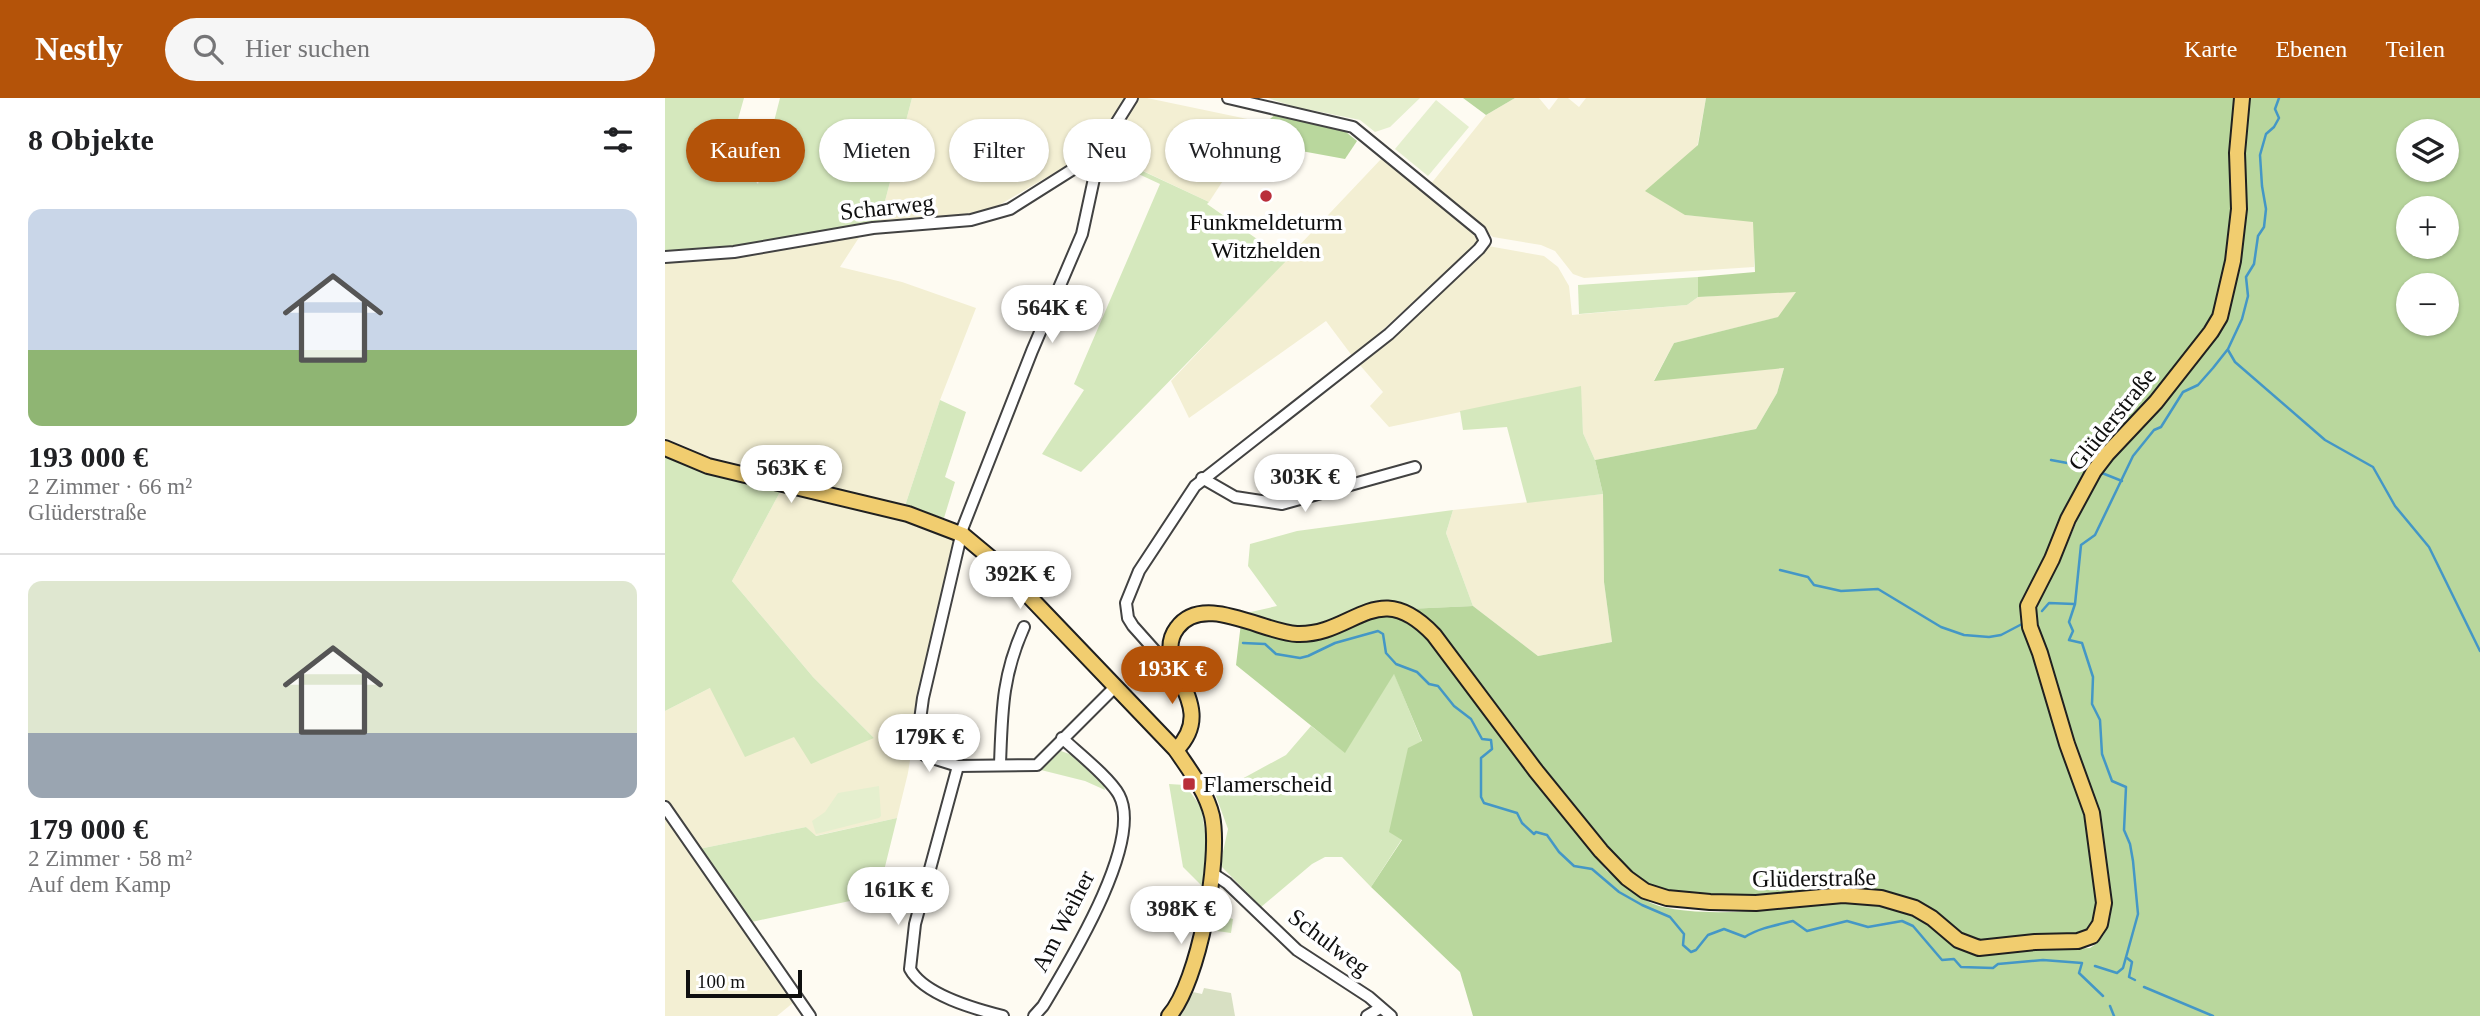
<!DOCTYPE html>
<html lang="de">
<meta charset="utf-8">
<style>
body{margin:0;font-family:Georgia,serif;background:#f6f6f6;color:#202124;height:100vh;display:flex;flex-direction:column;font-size:26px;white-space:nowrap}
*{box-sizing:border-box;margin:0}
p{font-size:23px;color:#757577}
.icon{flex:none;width:38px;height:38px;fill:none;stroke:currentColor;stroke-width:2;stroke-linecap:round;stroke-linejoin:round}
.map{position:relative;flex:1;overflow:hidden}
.drawer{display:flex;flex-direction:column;background:#fff;width:665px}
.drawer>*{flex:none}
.top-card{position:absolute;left:21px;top:21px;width:665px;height:63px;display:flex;gap:14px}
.controls{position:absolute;left:1731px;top:21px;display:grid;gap:14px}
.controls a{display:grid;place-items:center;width:63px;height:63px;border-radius:50%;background:#fff;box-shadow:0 2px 5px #0004;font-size:35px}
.scale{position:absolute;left:21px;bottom:18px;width:116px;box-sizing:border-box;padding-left:7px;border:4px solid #0f0f0f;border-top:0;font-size:19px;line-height:24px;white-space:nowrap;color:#0f0f0f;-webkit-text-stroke:5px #fff;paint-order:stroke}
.price{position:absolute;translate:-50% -60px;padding:0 16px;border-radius:24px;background:#fff;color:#222;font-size:23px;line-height:46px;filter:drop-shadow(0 2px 4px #0008)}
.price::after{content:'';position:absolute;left:50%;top:42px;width:21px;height:16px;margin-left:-10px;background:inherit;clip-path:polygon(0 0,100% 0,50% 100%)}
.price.active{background:#b45309;color:#fff}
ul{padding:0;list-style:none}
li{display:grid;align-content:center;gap:14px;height:371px;padding:0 28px}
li+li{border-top:2px solid #e0e0e0}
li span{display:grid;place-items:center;height:217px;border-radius:14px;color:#555}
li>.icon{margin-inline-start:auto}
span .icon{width:126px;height:126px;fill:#fffc;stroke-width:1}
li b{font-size:30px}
h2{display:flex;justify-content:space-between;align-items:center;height:84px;padding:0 28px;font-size:30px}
.pill{padding:0 24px;border-radius:32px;background:#fff;box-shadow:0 2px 5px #0004;font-size:24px;line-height:63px}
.pill.active{background:#b45309;color:#fff}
header{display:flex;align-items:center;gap:42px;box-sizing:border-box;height:98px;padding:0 35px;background:#b45309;color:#fff}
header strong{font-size:33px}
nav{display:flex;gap:38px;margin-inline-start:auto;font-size:24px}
.search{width:490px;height:63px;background:#f6f6f6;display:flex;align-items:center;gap:18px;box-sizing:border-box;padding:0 24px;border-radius:38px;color:#757577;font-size:26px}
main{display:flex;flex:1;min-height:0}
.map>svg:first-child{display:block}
</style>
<header>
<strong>Nestly</strong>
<div class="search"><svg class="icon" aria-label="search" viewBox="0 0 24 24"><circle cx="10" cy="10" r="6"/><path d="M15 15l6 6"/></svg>Hier suchen</div>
<nav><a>Karte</a><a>Ebenen</a><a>Teilen</a></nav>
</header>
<main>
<section class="drawer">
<h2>8 Objekte<svg class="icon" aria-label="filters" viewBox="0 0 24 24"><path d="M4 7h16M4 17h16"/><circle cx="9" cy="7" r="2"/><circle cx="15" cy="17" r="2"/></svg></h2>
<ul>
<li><span style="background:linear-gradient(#c9d6e8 65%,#8fb573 0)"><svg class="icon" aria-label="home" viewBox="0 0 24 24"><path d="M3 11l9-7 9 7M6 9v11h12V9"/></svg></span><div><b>193 000 €</b><p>2 Zimmer · 66 m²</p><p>Glüderstraße</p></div></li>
<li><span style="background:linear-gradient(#dfe7d0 70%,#9aa5b1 0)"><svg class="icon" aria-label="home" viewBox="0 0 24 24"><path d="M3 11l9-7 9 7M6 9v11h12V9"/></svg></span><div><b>179 000 €</b><p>2 Zimmer · 58 m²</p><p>Auf dem Kamp</p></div></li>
</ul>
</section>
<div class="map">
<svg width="1815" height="918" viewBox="0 0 1815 918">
<rect width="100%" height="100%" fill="#fefbf2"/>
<g fill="#f3efd3">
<polygon points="247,0 462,0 425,54 324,113 214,126"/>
<polygon points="473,0 482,0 592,23 588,37 544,104 440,55"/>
<polygon points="850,0 874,0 884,12 893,0 903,0 914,9 921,0 1041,0 1020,117 1089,123 1089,169 919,180 908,176 890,153 876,147 828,139 765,87 821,17"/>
<polygon points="717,60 813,138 813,145 688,259 661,223 524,320 506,283"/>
<polygon points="195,138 175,169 237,184 311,210 275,302 240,408 45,359 0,340 0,163 73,159"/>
<polygon points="823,148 879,158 893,169 904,188 907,217 1022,207 1033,199 1132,193 1114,219 1009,245 989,282 1119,270 1112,295 1091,331 930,362 918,335 915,289 724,329 705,308 718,294 694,266"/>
<polygon points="115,394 242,423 293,439 260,565 243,675 232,720 150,738 141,729 34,751 0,704 0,613 45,590 129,638 209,640 148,579 67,483"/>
<polygon points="938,396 939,484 947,544 873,558 808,508 781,435 788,412"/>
<polygon points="0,716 129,904 112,918 0,918"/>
</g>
<g fill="#d5e8bd">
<polygon points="0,0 79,0 64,53 93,86 115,0 247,0 214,126 70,148 0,153"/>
<polygon points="439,55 544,104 542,106 622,162 416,374 377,356 419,292 409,286 495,86 437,59"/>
<polygon points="1033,179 1033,199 1022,207 914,216 913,187"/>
<polygon points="916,288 918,335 930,362 938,396 862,405 842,329 798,332 795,313"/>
<polygon points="275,302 301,314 280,379 290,384 279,420 240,408"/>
<polygon points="0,359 44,376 115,394 67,483 148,579 209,640 146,666 129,639 80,659 45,590 0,613"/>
<polygon points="788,412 781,435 808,508 742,511 677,520 638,531 577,516 612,508 583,468 585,446 632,433"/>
<polygon points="729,575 757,644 737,741 706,789 677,759 660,759 647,766 596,809 557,769 556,763 563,731 548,690 575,682 621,657 646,628 680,654"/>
<polygon points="396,653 407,657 439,688 440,692 420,683 376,672"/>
<polygon points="504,686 520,687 536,709 542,746 537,788 518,769"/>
<polygon points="232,720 213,797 82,825 34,751 141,729 151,738"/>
<polygon points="555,818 568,821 566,835 552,833"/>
</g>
<g fill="#b9d79d" fill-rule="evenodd">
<polygon points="798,0 850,0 821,17"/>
<polygon points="1041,0 1572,0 1567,121 1551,214 1545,226 1484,304 1388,446 1358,505 1356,514 1360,531 1391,633 1418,700 1434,804 1429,827 1422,833 1399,838 1312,845 1294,837 1257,808 1107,799 1039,800 988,791 970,781 947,759 742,511 808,508 873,558 947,544 939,484 938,396 930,362 1091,331 1112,295 1119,270 989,283 1009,245 1113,219 1131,194 1033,199 1033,179 1090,174 1088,124 1020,117 980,93 1033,47"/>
<path d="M1584 0H1815V918H808L795 874 706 789 737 742 724 734 743 650 757 643 729 576 680 655 571 567 576 525 619 539 724 515 747 525 764 539 941 772C957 785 974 802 994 808 1038 819 1094 813 1138 808 1166 805 1196 800 1224 807 1259 817 1275 841 1306 856L1425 850C1437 843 1442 833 1445 820 1448 805 1444 787 1442 772 1429 689 1397 609 1372 530L1371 505 1394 465 1427 388 1442 364 1557 227ZM1743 33H1782V72H1743ZM1743 110H1782V149H1743ZM1743 187H1782V226H1743Z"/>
<polygon points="613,14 675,29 692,43 680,61 593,45 596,29"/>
</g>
<polygon fill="#d8e0c3" points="539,890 566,895 570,918 514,918 528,894 537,896"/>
<g fill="#e5efce">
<polygon points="603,0 755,0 725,29 710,34 695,22 646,12 645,14"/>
<polygon points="771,2 804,29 763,78 730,51"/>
<polygon points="214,688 216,718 214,720 151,736 147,723 160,714 173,695"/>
</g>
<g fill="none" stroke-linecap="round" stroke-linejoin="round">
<g stroke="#4497c6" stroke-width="2.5">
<polyline points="1563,252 1570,264 1660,342 1708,369 1730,408 1764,449 1815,553"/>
<polyline points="1386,362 1413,367 1420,372"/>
<polyline points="1437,375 1457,383"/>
<polyline points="1115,472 1143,479 1149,487 1176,493 1213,491 1276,529 1299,537 1324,539 1336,537 1357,526"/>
<polyline points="1377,513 1384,505 1409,506"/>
<path d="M578 545 600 546 611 556 635 560 643 558 670 545 713 533 718 536 721 555 731 566 752 574 764 586 773 588 789 608 806 621 817 641 826 642 827 651 816 660V699L819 705 852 715 857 725 869 736 871 734 882 737 894 754 909 768 927 771 954 794 977 807 1005 819 1019 836 1018 847 1026 854 1031 852 1043 837 1059 831 1080 839C1094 830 1112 827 1128 823L1142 833 1182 823 1203 829 1237 823 1248 828 1277 862 1289 861 1296 869 1328 870 1333 866 1378 862 1417 865 1414 875 1438 898"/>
<polyline points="1462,860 1467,864 1464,879 1470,882"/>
<polyline points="1430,868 1452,875 1458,870 1473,816 1468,763 1465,746 1459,732 1461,689 1447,683 1437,656 1435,622 1427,606 1428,579 1417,545 1404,542 1408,533 1404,524 1410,506 1416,447 1430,437 1468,358 1489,332 1496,329 1518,294 1533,287 1548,270 1563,251 1577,221 1583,198 1581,179 1589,166 1593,138 1599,129 1601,111 1597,88 1595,57 1601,36 1609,29 1614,20 1610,11 1614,0"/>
<polyline points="1479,889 1548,918"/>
<polyline points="1445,908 1449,918"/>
</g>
<defs>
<g id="minor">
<polyline points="432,56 433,62 417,136 367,253 298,429 258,600 251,651 261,658 293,668 372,667 450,589"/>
<polyline points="0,159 69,154 208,130 306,122 345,111 432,56 467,0"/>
<polyline points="537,380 570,399 617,406 750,369"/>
<polyline points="510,568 501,565 468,528 463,520 461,505 474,473 530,388 724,236 814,151 820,143 815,133 688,29 563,0"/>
<path d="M335 666C337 613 337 578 359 529"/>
<path d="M293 668 250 826 245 871C259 897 310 911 338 918"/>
<polyline points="0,709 145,918"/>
<polyline points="547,775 562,785 632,852 704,899 726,918"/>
<path d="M369 918 378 908C403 866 479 744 454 697 445 680 412 654 397 640"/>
<polyline points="702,918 715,910"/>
</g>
<g id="major">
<path d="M0 350 43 368 243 416 298 437 334 467 511 652C525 673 541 693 547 718 556 761 534 884 504 918"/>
<path d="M511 652C557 606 484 567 512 530 538 494 599 535 632 536 689 538 712 477 769 537L871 673 936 753 962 780 980 793 1002 800 1045 804 1091 805 1178 797 1216 800 1250 810 1267 820 1293 842 1314 850 1370 844 1413 843 1427 838 1435 826 1439 805 1427 715 1402 646 1375 555 1365 529 1363 508 1387 461 1403 421 1429 373 1442 356 1491 304 1546 234 1555 219 1568 163 1574 111 1572 55 1577 0"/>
</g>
</defs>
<use href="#minor" stroke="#424242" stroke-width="14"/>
<use href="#major" stroke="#202020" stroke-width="18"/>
<use href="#minor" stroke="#fff" stroke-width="10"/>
<use href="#major" stroke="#f1cd6f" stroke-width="14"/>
</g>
<g fill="#b92e3a" stroke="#fff" stroke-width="2.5">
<circle cx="601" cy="98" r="7"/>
<rect x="517" y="679" width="14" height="14" rx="3.5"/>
</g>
<g text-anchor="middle" stroke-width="7" stroke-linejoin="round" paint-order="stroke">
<g font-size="24" fill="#0f0f0f" stroke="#fff">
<text transform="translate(222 109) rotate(-6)" y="8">Scharweg</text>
<text transform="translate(1447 321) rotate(-51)" y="8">Glüderstraße</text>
<text transform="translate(1149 780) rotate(-1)" y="8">Glüderstraße</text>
<text transform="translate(398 823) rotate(-63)" y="8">Am Weiher</text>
<text transform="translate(664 844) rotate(37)" y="8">Schulweg</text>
</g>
<g font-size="24" fill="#0f0f0f" stroke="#fff">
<text x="601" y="132">Funkmeldeturm<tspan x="601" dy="28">Witzhelden</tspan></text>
<text x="538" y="694" text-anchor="start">Flamerscheid</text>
</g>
</g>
</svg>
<div class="controls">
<a><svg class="icon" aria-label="layers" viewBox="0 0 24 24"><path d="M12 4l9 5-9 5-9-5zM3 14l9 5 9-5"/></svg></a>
<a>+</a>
<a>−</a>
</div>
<div class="scale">100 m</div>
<b class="price" style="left:387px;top:247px">564K €</b>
<b class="price" style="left:126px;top:407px">563K €</b>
<b class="price" style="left:640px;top:416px">303K €</b>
<b class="price" style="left:355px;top:513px">392K €</b>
<b class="price active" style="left:507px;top:608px">193K €</b>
<b class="price" style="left:264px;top:676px">179K €</b>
<b class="price" style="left:233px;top:829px">161K €</b>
<b class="price" style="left:516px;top:848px">398K €</b>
<div class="top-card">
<a class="pill active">Kaufen</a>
<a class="pill">Mieten</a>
<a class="pill">Filter</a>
<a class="pill">Neu</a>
<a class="pill">Wohnung</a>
</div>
</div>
</main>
